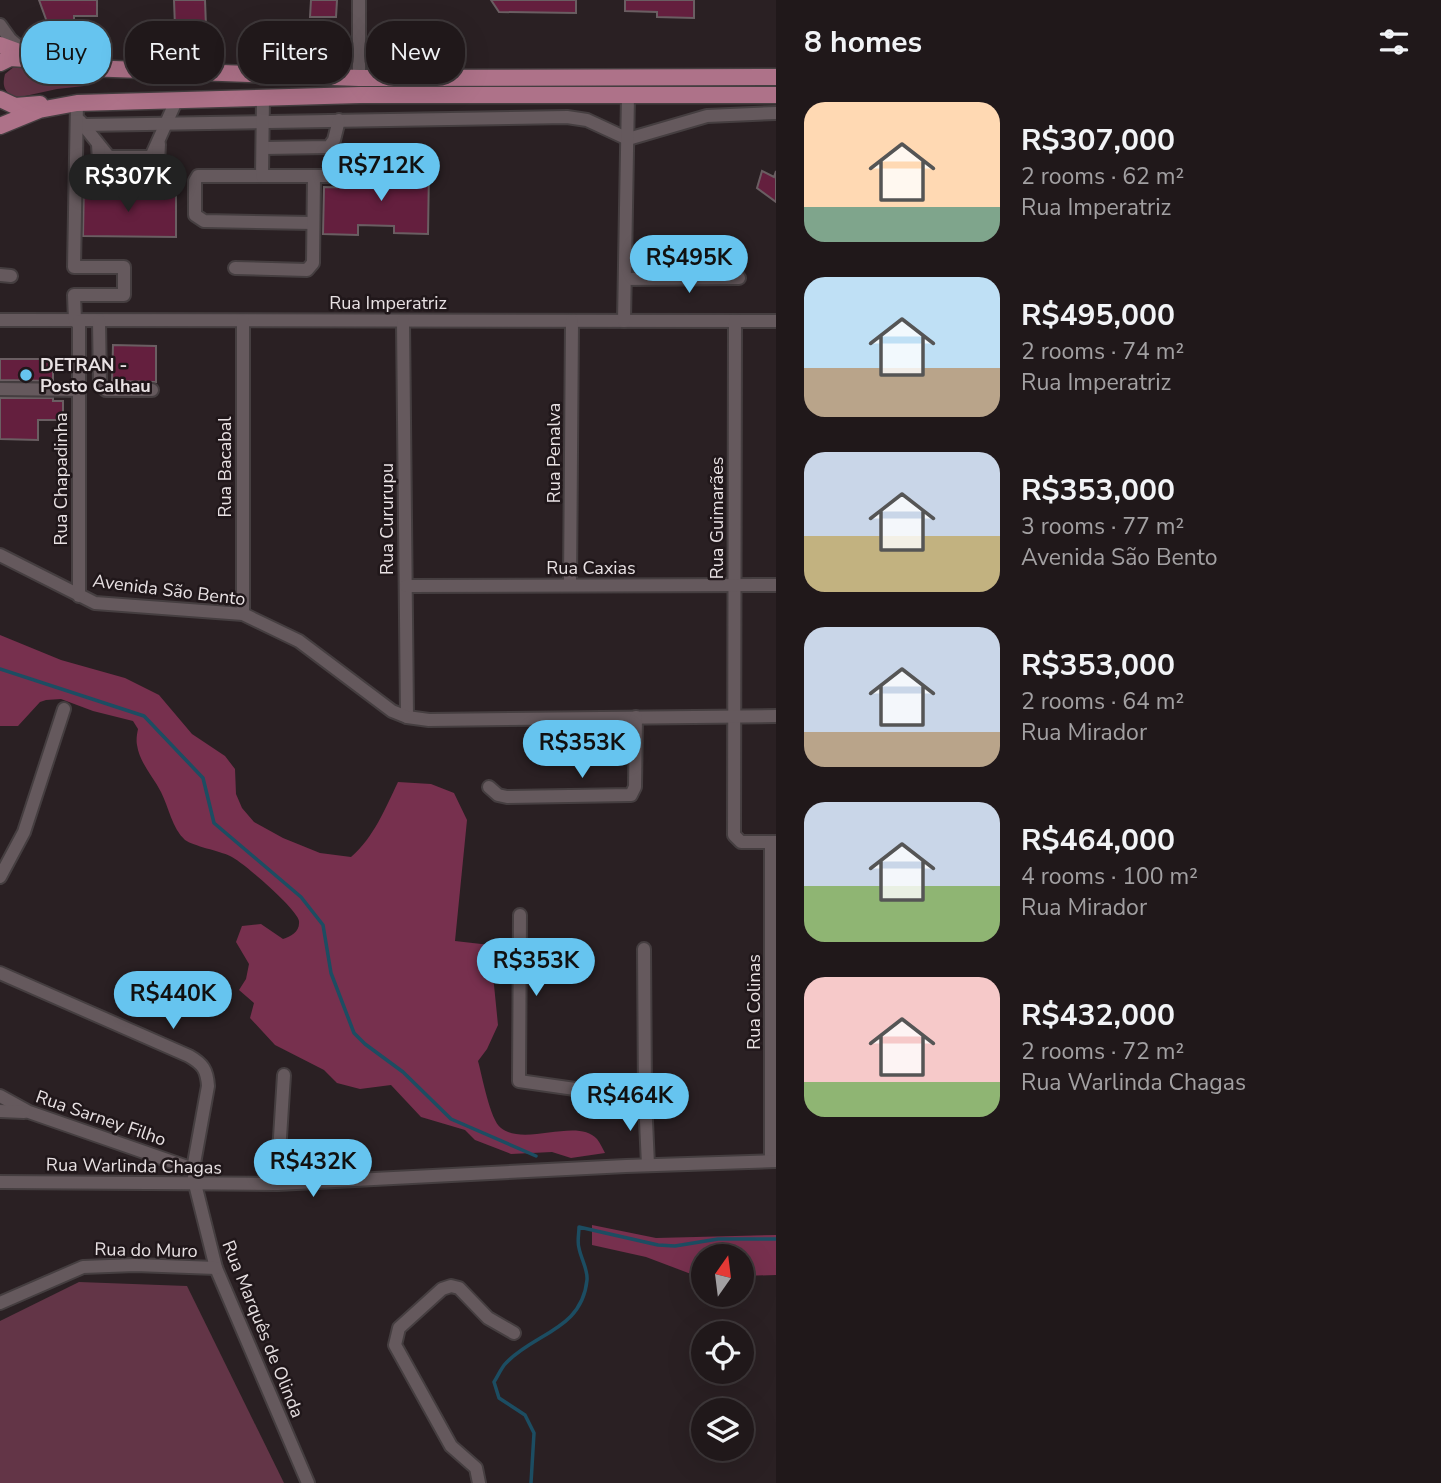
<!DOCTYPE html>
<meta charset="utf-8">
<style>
body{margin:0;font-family:"Nunito Sans",sans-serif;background:#2d2527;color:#f1f3f6;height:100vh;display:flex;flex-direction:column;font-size:26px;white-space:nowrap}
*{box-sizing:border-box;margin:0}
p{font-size:23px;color:#a2a0a2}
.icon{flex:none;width:38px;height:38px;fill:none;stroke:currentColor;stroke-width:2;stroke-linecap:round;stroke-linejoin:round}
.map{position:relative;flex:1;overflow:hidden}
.details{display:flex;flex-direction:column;background:#20181a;width:665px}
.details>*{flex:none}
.top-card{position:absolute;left:21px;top:21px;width:649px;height:63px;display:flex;gap:14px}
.needle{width:46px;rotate:14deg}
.tools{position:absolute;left:691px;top:1244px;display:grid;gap:14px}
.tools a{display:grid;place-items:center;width:63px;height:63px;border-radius:50%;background:#20181a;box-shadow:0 7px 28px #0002,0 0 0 2px #3d3739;font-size:35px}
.price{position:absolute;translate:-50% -60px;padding:0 16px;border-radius:24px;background:#66c4ef;color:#111;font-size:23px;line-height:46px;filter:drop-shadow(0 2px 4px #0008)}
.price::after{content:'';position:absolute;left:50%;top:42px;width:21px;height:16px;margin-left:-10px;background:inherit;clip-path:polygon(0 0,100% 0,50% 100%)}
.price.on{background:#222;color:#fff}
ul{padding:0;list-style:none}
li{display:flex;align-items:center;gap:21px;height:175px;padding:0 28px}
li span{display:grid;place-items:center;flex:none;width:196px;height:140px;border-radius:21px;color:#555}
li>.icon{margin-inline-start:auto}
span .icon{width:84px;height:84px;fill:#fffc;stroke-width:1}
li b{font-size:30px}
h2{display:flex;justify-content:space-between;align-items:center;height:84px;padding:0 28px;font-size:30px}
.chip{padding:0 24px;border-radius:28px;background:#20181a;box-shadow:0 7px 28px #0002,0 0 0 2px #3d3739;font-size:24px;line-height:63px}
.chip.on{background:#66c4ef;color:#111}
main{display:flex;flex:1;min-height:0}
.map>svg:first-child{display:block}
</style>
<main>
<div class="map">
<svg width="776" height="1483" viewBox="0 0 776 1483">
<rect width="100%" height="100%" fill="#2a2023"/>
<g fill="#633547">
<path d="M15 66 26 67 53 78 83 82 84 86 57 89 16 98C4 92 2 86 5 74Z"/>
<polygon points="79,1282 187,1286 284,1483 0,1483 0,1321"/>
</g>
<g fill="#77304e">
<path d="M0 635 61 660 125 678 159 695 192 734 225 756 235 769 236 794 242 808 254 822 283 838 320 853 351 857C374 837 385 809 398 782L431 784 454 793 467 820 455 941 490 945 498 1025 487 1049 478 1061C482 1075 490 1120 501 1128 525 1147 577 1117 597 1139 600 1143 603 1149 605 1153L571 1158 552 1152 511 1154 475 1140 465 1130 421 1117 391 1085 360 1089 337 1083 324 1070 275 1045 250 1018 254 1003 239 990 246 979 249 964 236 942 242 926 261 924 283 939C291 936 300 932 299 921 298 910 242 861 230 856 220 851 193 846 185 840 172 828 169 808 161 792 153 776 140 764 137 745 136 740 137 734 138 729L133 721 93 711 61 699 46 700 40 702 18 726H0Z"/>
<polygon points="592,1225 656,1238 776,1235 776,1275 742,1276 742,1256 704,1256 703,1275 691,1274 646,1257 592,1245"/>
</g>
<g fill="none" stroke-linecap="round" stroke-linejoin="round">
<g stroke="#1c4d62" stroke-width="3.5">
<polyline points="0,669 144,716 203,778 214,823 301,897 323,925 331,973 354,1033 365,1044 403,1072 451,1119 536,1156"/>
<path d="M531 1483 534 1433 525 1415 499 1398 494 1382C498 1376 501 1368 506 1363 534 1333 582 1330 587 1280 588 1269 581 1259 579 1248 577 1242 579 1234 579 1227L658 1245 675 1246 718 1239H776"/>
</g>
</g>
<g fill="#641f3e" stroke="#6a5e62" stroke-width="2">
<polygon points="39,0 97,0 97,16 74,16 74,21 47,22"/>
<polygon points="174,0 205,0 206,27 175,27"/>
<polygon points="311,0 337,0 336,17 310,17"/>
<polygon points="491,0 576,0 576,13 499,12"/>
<polygon points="625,0 694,0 694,18 657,17 657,12 625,11"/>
<polygon points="109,166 149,166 149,175 109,176"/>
<polygon points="375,167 429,168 428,234 394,233 394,226 358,225 358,235 323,234 324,187 374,188"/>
<polygon points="762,171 774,177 776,171 776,202 757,188"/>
<polygon points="84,180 91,180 97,190 104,194 161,191 161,196 176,196 176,237 83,236"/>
<polygon points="113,345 156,346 156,382 112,381"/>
<polygon points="0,359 53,359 53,381 0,380"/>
<polygon points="0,398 53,398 53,401 63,401 63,420 38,420 38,440 0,439"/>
</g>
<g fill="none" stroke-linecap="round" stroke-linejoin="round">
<defs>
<g id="minor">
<polyline points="359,0 359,78"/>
<polyline points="0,25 10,39 25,52"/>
<polyline points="80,121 109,157 151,157 176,101"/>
<polyline points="83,125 567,117 587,120 628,139 707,116 776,113"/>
<polyline points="98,144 100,180 104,185 157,183 159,144"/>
<polyline points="263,148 329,147 334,140 339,120"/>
<polyline points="262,176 198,176 195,181 195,215 204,221 313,223"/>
<polyline points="314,176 349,176"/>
<polyline points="235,268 307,270 313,263 314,176 262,176 263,98"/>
<polyline points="0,275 11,276"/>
<polyline points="625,279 739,278"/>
<polyline points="0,320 776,321"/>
<polyline points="75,321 74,295 124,295 124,267 74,267 77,103"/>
<polyline points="99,321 100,385 106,390 152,390"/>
<polyline points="243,321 243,614"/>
<polyline points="403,321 407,717"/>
<polyline points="624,321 628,95"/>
<polyline points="735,321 734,835 741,842 776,842"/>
<polyline points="0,389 79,390"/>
<polyline points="0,555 95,603 243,614 299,641 392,711 407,717 429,720 776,716"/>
<polyline points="570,585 572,321"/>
<polyline points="406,586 776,585"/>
<polyline points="79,596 79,321"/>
<polyline points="489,787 498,795 507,797 631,795 635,787 636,717"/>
<polyline points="771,842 771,1161"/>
<polyline points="0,877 24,832 64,709"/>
<polyline points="520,915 519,1081 645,1099"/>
<polyline points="644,949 645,1099 648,1165"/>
<path d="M0 973 189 1056C203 1064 207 1070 208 1086L193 1169 195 1184 216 1268 308 1483"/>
<polyline points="0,1096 29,1112 193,1169"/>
<polyline points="0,1111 24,1112"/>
<polyline points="0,1182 277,1184 626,1166 776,1161"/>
<polyline points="277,1184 284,1075"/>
<polyline points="0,1303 83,1267 135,1265 216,1268"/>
<polyline points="479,1483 476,1468 451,1446 395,1345 399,1328 442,1289 451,1286 459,1288 488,1318 514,1333"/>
</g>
<g id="major">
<polyline points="0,45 49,63 86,68 359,78 776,77"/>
<polyline points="0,63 10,58 26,59"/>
<polyline points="0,99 15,106 40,104"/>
<polyline points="0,126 39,110 77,103 360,95 776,95"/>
</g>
</defs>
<use href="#minor" stroke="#453e40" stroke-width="16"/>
<use href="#major" stroke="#453e40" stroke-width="19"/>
<use href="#minor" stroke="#65595d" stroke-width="12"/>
<use href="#major" stroke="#ae7289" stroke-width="16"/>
</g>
<circle fill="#66c4ef" stroke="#20171a" stroke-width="2.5" cx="26" cy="375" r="7"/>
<g text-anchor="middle" stroke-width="5" stroke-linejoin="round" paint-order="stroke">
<g font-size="18" fill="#e8e1e3" stroke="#20171a">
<text x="388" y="309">Rua Imperatriz</text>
<text transform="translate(554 453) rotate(-90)" y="6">Rua Penalva</text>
<text transform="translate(225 467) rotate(-90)" y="6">Rua Bacabal</text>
<text transform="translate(61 479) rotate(-90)" y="6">Rua Chapadinha</text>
<text transform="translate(717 518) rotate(-90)" y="6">Rua Guimarães</text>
<text transform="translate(387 519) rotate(-90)" y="6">Rua Cururupu</text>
<text x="591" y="574">Rua Caxias</text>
<text transform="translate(169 590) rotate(7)" y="6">Avenida São Bento</text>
<text transform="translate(754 1002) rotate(-90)" y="6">Rua Colinas</text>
<text transform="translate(101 1118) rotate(19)" y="6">Rua Sarney Filho</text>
<text transform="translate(134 1166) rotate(1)" y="6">Rua Warlinda Chagas</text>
<text transform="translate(146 1250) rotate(1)" y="6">Rua do Muro</text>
<text transform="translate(263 1329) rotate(68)" y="6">Rua Marquês de Olinda</text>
</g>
<g font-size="18" font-weight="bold" fill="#e8e1e3" stroke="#20171a" text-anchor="start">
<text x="40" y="371">DETRAN -<tspan x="40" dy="21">Posto Calhau</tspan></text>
</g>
</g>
</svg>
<div class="tools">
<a><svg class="needle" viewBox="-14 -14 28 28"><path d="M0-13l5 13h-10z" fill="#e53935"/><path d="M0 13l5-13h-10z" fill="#a2a0a2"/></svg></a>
<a><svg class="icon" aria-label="locate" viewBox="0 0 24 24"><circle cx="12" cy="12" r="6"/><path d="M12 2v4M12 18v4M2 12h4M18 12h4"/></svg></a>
<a><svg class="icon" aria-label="layers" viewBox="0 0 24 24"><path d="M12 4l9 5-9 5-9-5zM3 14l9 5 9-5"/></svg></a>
</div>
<b class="price" style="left:381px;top:203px">R$712K</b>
<b class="price on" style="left:128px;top:214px">R$307K</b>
<b class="price" style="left:689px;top:295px">R$495K</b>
<b class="price" style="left:582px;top:780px">R$353K</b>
<b class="price" style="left:536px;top:998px">R$353K</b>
<b class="price" style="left:173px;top:1031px">R$440K</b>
<b class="price" style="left:630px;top:1133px">R$464K</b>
<b class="price" style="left:313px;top:1199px">R$432K</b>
<div class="top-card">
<a class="chip on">Buy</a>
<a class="chip">Rent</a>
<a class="chip">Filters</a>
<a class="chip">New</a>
</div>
</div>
<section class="details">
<h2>8 homes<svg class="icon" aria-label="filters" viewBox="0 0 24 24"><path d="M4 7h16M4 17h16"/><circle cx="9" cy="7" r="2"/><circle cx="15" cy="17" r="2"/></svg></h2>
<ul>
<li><span style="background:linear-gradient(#ffd9b3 75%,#7fa58c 0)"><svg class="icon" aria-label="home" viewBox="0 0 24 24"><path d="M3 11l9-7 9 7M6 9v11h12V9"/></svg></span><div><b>R$307,000</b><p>2 rooms · 62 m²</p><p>Rua Imperatriz</p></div></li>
<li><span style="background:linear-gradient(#bfe0f5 65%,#b9a48a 0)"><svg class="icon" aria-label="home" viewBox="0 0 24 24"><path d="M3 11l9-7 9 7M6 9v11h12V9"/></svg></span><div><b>R$495,000</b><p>2 rooms · 74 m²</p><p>Rua Imperatriz</p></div></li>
<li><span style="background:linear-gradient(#c9d6e8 60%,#c2b280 0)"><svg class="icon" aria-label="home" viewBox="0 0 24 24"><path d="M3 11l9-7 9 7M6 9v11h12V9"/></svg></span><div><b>R$353,000</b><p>3 rooms · 77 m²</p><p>Avenida São Bento</p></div></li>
<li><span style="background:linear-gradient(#c9d6e8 75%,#b9a48a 0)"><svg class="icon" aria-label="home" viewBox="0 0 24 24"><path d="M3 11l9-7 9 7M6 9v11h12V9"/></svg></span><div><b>R$353,000</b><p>2 rooms · 64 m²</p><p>Rua Mirador</p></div></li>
<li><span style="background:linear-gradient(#c9d6e8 60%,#8fb573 0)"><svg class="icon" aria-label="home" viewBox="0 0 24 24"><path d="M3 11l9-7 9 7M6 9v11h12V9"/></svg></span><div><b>R$464,000</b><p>4 rooms · 100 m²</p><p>Rua Mirador</p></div></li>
<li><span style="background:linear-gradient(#f6c9c9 75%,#8fb573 0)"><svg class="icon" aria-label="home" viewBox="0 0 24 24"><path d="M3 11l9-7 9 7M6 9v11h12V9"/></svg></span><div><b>R$432,000</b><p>2 rooms · 72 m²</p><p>Rua Warlinda Chagas</p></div></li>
</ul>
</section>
</main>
